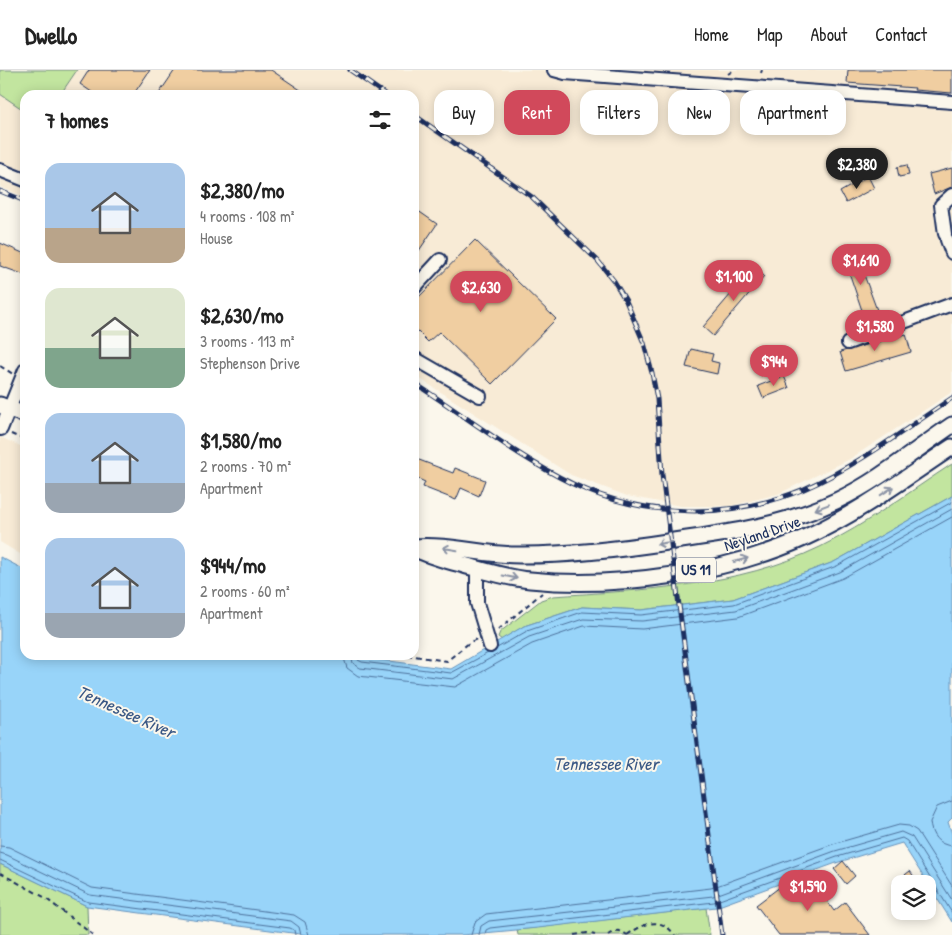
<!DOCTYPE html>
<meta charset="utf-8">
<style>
body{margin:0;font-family:"Patrick Hand",sans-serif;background:#f2f2f2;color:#222;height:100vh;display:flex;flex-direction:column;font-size:19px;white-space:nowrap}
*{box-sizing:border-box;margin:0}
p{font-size:16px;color:#767676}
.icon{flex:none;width:28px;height:28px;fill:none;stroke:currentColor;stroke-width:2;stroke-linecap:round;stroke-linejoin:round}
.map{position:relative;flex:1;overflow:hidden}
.sheet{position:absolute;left:20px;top:20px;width:399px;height:570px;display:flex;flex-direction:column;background:#fff;border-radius:15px;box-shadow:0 2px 12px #0003}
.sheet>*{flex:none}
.guide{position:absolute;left:434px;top:20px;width:442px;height:45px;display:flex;gap:10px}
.buttons{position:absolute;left:891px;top:805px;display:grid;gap:10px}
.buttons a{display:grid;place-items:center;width:45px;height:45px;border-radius:10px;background:#fff;box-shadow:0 2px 12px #0003;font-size:25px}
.price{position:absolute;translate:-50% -42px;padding:0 11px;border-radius:18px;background:#d1495b;color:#fff;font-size:16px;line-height:32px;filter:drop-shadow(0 1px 2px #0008)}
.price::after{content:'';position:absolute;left:50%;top:30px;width:15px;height:11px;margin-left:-8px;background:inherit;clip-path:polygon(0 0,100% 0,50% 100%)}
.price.selected{background:#222;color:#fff}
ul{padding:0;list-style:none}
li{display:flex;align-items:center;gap:15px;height:125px;padding:0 25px}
li span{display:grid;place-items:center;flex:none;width:140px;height:100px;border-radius:15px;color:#555}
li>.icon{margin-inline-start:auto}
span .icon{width:60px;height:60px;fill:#fffc;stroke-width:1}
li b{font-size:21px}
h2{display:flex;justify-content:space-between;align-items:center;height:60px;padding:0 25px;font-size:21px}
.pill{padding:0 18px;border-radius:15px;background:#fff;box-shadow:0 2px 12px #0003;font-size:18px;line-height:45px}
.pill.selected{background:#d1495b;color:#fff}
header{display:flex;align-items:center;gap:30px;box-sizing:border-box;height:70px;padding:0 25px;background:#fff;border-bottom:1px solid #e0e0e0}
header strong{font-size:24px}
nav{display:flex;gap:28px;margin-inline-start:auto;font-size:18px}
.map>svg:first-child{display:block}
</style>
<header>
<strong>Dwello</strong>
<nav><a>Home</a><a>Map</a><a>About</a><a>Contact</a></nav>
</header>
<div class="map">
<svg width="952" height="865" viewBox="0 0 952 865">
<rect width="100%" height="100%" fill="#fbf7ec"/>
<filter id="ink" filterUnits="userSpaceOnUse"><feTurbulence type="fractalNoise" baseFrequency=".02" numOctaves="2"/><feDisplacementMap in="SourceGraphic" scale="10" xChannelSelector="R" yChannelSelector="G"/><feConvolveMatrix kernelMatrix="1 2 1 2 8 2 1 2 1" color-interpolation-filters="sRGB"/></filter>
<g filter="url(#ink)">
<g fill="#f8ebd6">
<polygon points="0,0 952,0 952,322 850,389 778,424 731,436 681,436 627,426 571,405 414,305 414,25 25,25 25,127 0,117"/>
<polygon points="0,367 25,378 25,487 0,472"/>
</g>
<g fill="#c2e59f" stroke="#6e8a7e">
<polygon points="0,0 77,0 60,25 25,25 25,41 0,24"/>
<path d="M952 394V426L834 492 733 529 641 540 582 537 524 556 502 570 498 567 500 562 541 530 553 526C642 520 738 517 820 477 867 454 909 422 952 394Z"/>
<polygon points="0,794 87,836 88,865 0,865"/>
<polygon points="706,838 710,865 518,865 517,860"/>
</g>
<polygon fill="#98d4f9" stroke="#6692bb" points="952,426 952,748 948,752 952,764 952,852 902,773 839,792 716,837 538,858 462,865 308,865 87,836 0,794 0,487 25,500 25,585 343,585 451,599 524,556 582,537 641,540 733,529 834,492"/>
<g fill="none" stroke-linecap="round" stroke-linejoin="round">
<g stroke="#4d719c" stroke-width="1">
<polyline points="497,578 527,561 582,542 641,545 734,534 837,496 952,432"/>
<polyline points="343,585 347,598 358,606 455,617 532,574 584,556 642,559 738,547 843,508 952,447"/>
<polyline points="351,585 353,593 360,598 453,609 529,567 583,549 642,551 736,540 840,502 952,439"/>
<polyline points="357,585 358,590 362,592 451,603 488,583"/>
<path d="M952 731 937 737 930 752C931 765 938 775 952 776"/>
<polyline points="0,776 9,777 92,818 294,845 305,852 309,865"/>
<polyline points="0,783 7,785 90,825 291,851 299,857 301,865"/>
<polyline points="0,790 88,832 290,858 294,860 295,865"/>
<polyline points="471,865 475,852 486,844 711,818 833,774 899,755 909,756 917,761 952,816"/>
<polyline points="479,865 481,856 489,851 713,826 835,781 901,762 912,767 952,830"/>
<polyline points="485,865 486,860 490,858 714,832 837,787 902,768 907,771 952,843"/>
</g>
</g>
<g fill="#f0cea1" stroke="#1b2f5e">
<polygon points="89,0 150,0 133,25 96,25 80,14"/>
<polygon points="175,0 271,0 308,25 158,25"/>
<polygon points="848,0 952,0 952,23 914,20 915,18 847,13"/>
<polygon points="907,95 909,105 899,107 897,97"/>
<polygon points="952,98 952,117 934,124 929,104"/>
<polygon points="868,106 874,118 846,133 840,122"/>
<polygon points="414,138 437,154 414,188"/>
<polygon points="475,170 556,249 492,314 439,262 428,272 414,258 414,232"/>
<polygon points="0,173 25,184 25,205 0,196"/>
<polygon points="853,175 881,251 867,255 841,179"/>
<polygon points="754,197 764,206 713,266 703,257"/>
<polygon points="906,264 911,282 846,301 840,282"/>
<polygon points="691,279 713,284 711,291 719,293 717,304 686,297"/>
<polygon points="784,306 789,318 763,328 758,316"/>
<polygon points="414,388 453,403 455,398 485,410 479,426 461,418 456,430 423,417 425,412 414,407"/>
<polygon points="843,791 855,806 846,814 834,799"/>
<polygon points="910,801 919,814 893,814"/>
<polygon points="808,805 834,841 845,832 870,865 779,865 756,835 789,810 794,815"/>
</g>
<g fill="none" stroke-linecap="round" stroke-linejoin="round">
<defs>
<g id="minor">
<polyline points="554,0 565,3 952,32"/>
<polyline points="0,100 25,110"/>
<polyline points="945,164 941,135 952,125"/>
<polyline points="947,170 952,183"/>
<polyline points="414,218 440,190"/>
<polyline points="848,273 952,234"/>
<polyline points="414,288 480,326"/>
<polyline points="1,359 25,300"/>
<polyline points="477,499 477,533 490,576"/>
</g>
<g id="major">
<polyline points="0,335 25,345"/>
<path d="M414 477C450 474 486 486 523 485 574 485 623 479 674 471 730 463 786 455 838 430 878 411 915 380 952 355"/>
<path d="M414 478C430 487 446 490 464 495 486 501 507 508 530 510 614 519 727 503 804 468 857 444 904 409 952 377"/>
</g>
</defs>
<use href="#minor" stroke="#1b2f5e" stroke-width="16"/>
<use href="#major" stroke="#1b2f5e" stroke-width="19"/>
<g stroke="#1b2f5e" stroke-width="2" stroke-dasharray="5 4" stroke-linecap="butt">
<polyline points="761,3 762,0"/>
<polyline points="728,4 734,0"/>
<polyline points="0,296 13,304"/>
<polyline points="11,364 25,370"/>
<polyline points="498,560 542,523"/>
<polyline points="407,585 447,591 470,572 477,569"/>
<polyline points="0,803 44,827 93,865"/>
<polyline points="574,865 587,863 595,865"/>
<path d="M608 865C615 860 620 859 627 865"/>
<path d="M627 865C644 854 659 845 675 865"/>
</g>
<use href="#minor" stroke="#fbf7ec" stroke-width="12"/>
<use href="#major" stroke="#fbf7ec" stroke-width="15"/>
<defs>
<g id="rail">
<polyline points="350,0 386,25"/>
<polyline points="414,45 532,127 598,191 614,211 626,231 644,273 652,303 657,329 662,405 722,865"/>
<polyline points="0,121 25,131"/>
<path d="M414 313C466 346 517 387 573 414 645 448 730 450 804 419 857 396 904 360 952 328"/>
</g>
</defs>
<use href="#rail" stroke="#1b2f5e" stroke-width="5"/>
<use href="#rail" stroke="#fbf7ec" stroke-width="3" stroke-dasharray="9" stroke-linecap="butt"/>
</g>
<defs><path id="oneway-shaft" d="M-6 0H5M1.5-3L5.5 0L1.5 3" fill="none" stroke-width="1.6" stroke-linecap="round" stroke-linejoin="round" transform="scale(1.25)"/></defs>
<g stroke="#8b93a5">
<use href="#oneway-shaft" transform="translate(887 421) rotate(-33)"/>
<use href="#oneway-shaft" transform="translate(822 437) rotate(159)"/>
<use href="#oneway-shaft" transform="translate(664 473) rotate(171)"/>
<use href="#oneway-shaft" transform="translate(450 479) rotate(-170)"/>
<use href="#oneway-shaft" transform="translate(741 490) rotate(-15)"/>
<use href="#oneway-shaft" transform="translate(510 507) rotate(11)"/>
</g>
</g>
<g text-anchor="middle" stroke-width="4" stroke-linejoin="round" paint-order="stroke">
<rect fill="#fbf7ec" stroke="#5e6b89" stroke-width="1" x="676" y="487.5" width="40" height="25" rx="4"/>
<g font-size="15" font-weight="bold" fill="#1b2f5e">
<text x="696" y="505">US 11</text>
</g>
<g font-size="16" fill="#1b2f5e" stroke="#fbf7ec">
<text transform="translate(762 463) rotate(-19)" y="6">Neyland Drive</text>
</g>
<g font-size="18" font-style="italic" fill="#3a5885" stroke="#fbf7ec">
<text transform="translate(126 642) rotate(24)" y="6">Tennessee River</text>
<text x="606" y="700">Tennessee River</text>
</g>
</g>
</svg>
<div class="buttons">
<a><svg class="icon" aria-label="layers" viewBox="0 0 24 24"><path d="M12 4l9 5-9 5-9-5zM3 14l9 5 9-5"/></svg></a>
</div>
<b class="price selected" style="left:857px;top:120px">$2,380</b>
<b class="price" style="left:861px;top:216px">$1,610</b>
<b class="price" style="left:734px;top:232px">$1,100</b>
<b class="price" style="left:481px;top:243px">$2,630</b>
<b class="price" style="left:875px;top:282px">$1,580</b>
<b class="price" style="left:774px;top:317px">$944</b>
<b class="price" style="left:808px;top:842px">$1,590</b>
<div class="guide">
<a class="pill">Buy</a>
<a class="pill selected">Rent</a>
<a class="pill">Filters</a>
<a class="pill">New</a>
<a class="pill">Apartment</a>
</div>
<section class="sheet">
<h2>7 homes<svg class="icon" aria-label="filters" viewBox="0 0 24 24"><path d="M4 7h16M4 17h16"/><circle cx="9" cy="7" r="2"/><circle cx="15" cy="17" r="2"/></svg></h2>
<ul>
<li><span style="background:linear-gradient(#a9c7e8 65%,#b9a48a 0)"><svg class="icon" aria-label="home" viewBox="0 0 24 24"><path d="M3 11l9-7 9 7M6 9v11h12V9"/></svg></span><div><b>$2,380/mo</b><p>4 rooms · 108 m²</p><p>House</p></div></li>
<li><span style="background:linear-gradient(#dfe7d0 60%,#7fa58c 0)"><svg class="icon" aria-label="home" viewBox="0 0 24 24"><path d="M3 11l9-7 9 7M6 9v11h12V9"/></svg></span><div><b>$2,630/mo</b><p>3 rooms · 113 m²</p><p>Stephenson Drive</p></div></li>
<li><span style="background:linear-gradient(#a9c7e8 70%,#9aa5b1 0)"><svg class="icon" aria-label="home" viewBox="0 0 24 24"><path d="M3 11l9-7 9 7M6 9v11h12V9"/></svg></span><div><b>$1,580/mo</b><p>2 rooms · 70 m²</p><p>Apartment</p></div></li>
<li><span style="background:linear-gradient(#a9c7e8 75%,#9aa5b1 0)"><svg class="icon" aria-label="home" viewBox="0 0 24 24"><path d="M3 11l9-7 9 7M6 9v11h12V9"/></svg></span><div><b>$944/mo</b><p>2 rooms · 60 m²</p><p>Apartment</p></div></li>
</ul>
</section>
</div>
